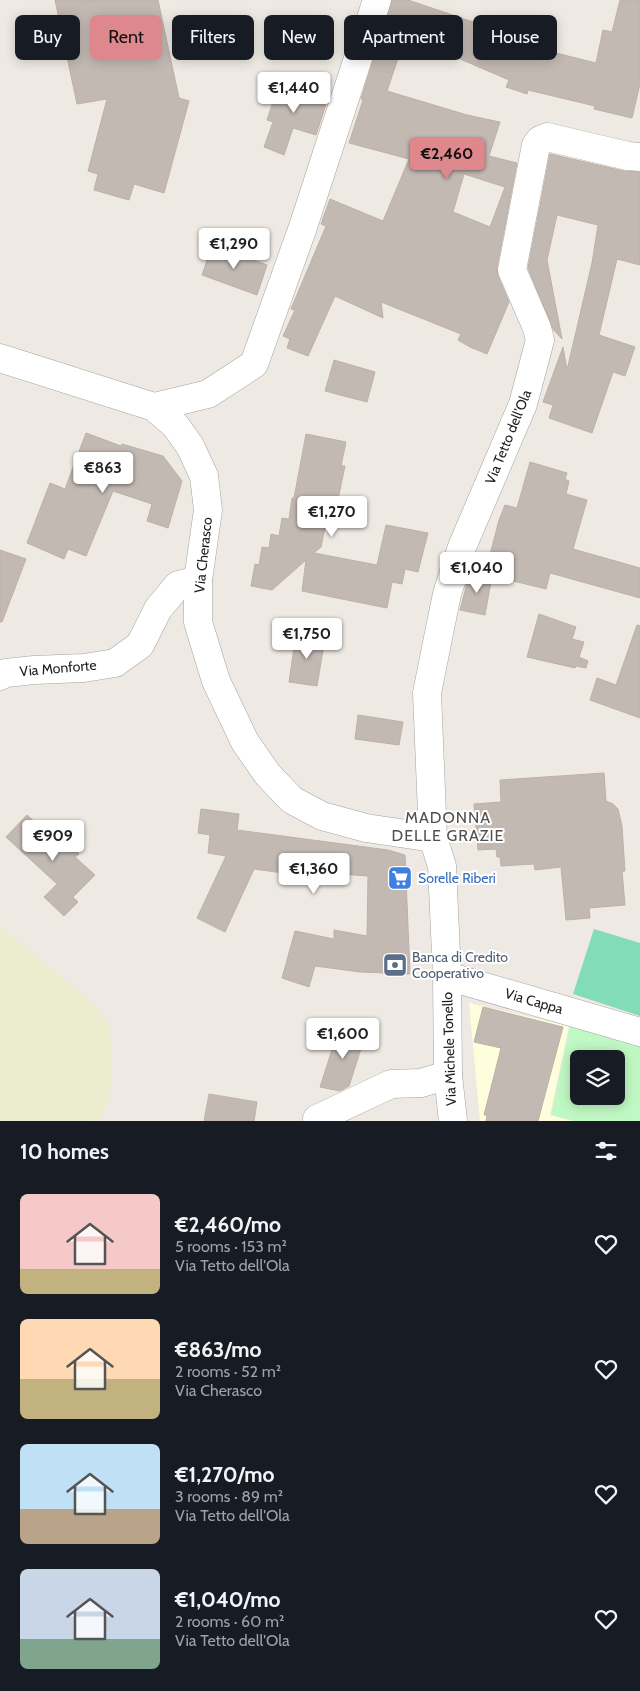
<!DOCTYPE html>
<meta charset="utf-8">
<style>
body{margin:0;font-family:Cabin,sans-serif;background:#20242c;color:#f1f3f6;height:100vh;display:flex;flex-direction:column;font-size:19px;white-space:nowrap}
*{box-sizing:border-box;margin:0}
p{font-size:16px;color:#9ea1a6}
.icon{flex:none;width:28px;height:28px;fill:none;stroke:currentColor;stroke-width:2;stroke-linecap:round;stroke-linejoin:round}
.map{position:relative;height:1121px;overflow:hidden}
.details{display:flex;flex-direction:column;background:#171b24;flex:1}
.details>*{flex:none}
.banner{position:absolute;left:15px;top:15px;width:610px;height:45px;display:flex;gap:10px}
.fabs{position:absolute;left:570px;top:1050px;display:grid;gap:10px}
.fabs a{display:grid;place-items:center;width:55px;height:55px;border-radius:8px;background:#171b24;box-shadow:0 2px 12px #0003;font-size:25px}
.price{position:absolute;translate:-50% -42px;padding:0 11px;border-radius:5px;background:#fff;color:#222;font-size:16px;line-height:32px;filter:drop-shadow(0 1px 2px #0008)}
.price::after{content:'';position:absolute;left:50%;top:30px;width:15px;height:11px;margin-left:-8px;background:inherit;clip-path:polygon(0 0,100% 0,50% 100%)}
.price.selected{background:#de878c;color:#111}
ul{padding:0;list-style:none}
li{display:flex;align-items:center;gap:15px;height:125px;padding:0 20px}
li span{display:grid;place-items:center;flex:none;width:140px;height:100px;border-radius:8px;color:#555}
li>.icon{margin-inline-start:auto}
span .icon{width:60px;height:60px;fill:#fffc;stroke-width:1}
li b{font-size:21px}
h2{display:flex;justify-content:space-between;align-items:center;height:60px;padding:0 20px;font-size:21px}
.tag{padding:0 18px;border-radius:8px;background:#171b24;box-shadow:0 2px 12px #0003;font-size:18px;line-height:45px}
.tag.selected{background:#de878c;color:#111}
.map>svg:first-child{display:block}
</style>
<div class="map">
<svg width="640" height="1121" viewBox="0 0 640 1121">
<rect width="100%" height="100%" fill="#eeeae3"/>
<polygon fill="#fefddc" points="469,1003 569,1026 550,1115 573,1121 480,1121"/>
<polygon fill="#ecedce" points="0,926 94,1004 109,1025 111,1037 112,1081 106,1107 101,1118 92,1121 0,1121"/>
<path fill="#c0f8c3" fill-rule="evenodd" d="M570 1026 640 1043V1121H574L551 1115ZM579 1059H616V1096H579Z"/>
<polygon fill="#82dcb7" points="594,929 640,943 640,1016 573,994"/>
<g fill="#c3b9b3" stroke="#bfb0a6" fill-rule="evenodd">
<polygon points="55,0 158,0 179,98 189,101 164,193 134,184 129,200 94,190 98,174 88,171 107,99 77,104"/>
<path d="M392 0H408L479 24 477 27 509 38 552 52 596 63 603 30 612 32 620 0H640V84L632 118 594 109 595 106 528 90 527 94 506 87 509 80 458 58 461 50 408 29 387 91 467 115 500 122 489 156 517 163 497 267 498 276 509 302 487 354 470 347 458 340 461 334 381 302 383 318 335 296 308 356 287 348 290 339 283 336 295 310 291 309 326 226 321 224 330 199 383 221 409 159 349 143 363 100 361 99ZM464 174 505 187 490 227 453 212Z"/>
<polygon points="280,80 317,94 318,89 330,92 316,135 293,128 284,155 264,147 273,122 267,120"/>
<polygon points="550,154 624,171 640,172 640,265 617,259 599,335 635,347 625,376 613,372 592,433 549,418 553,405 543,402 563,347 567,370 592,263 598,225 557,215 547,260 562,339 553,329 528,268"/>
<polygon points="212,245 267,265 257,295 202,275"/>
<polygon points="334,360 375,372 367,402 325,391"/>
<polygon points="86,433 121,446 122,444 163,456 182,481 168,528 147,521 152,504 113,491 86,556 68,549 64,559 27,543 50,483 65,489"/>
<polygon points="306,434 346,442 341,466 345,466 335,514 328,513 321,547 314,553 377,565 386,525 428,533 418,572 405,569 402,584 392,582 387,608 302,591 306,560 272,590 251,586 255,564 259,565 262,547 269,548 271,534 279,536 282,518 289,519 292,498 294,498"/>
<polygon points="530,462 567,473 565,479 569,481 566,494 587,500 573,549 640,568 640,598 550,573 546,589 485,574 499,520 505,505 517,508"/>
<polygon points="0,550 26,559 2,622 0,622"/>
<polygon points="470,572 492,576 485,615 460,610"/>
<polygon points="539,614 576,627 572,639 584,642 579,657 588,661 586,668 576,666 575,668 527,657"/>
<polygon points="637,625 640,626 640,718 590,700 597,678 616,685"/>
<polygon points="296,634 325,638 317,686 289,682"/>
<polygon points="358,715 403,722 399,745 355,739"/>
<polygon points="604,773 606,801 613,804 618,809 622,826 625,871 622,871 625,905 589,908 590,918 566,920 561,867 535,870 534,864 501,866 500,857 497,857 496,849 478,850 474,804 501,802 500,780"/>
<polygon points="201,809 239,814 237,830 388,850 405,855 410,974 360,972 315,966 309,987 282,978 295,931 334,939 334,930 367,936 368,876 327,873 327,879 254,869 225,932 197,918 226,856 208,853 210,835 198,833"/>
<polygon points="27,815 49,835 51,833 55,837 57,834 79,854 75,857 95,875 73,897 78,902 64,916 44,897 57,884 6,837"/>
<polygon points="483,1007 563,1027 538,1121 486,1121 487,1115 484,1115 501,1048 474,1042"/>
<polygon points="339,1028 365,1036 349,1086 340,1091 320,1087"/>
<polygon points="209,1094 257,1102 254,1121 204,1121"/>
</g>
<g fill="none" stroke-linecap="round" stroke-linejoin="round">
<defs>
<g id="minor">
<polyline points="154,407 208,394 254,364 303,227 377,0"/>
<polyline points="0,676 6,673 34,670 84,668 115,663 140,645 158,609 178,585 198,580"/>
<polyline points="433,838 427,693 438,638 447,594 462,547 523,404 540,340 537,328 512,270 536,145 540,140 547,137 628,156 640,157"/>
<polyline points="447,976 448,1075 453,1121"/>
<polyline points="317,1121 317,1119 391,1084 421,1083 448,1075"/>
</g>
<polyline id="tertiary" points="0,358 154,407 175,425 190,446 204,476 208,510 198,580 198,622 216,681 245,742 268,775 292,800 322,816 366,828 433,838 442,866 447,976 640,1032"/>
</defs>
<use href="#minor" stroke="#a4a4a4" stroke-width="29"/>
<use href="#tertiary" stroke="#a4a4a4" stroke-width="29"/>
<use href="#minor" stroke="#fff" stroke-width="28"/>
<use href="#tertiary" stroke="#fff" stroke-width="28"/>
</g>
<defs>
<symbol id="supermarket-square" viewBox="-11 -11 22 22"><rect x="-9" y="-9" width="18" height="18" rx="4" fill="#3f7fe0" stroke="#fff"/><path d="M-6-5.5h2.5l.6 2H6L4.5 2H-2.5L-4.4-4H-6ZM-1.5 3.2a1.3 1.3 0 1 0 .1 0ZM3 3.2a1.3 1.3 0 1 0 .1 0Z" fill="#fff"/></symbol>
<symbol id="bank-square" viewBox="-11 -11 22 22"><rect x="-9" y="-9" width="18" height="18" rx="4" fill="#5c6f8a" stroke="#fff"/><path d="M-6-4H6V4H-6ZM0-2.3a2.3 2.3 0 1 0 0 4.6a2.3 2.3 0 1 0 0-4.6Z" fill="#fff"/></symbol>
</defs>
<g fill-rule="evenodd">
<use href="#supermarket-square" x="386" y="864" width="28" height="28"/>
<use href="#bank-square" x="381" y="951" width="28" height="28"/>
</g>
<g text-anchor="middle" stroke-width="4" stroke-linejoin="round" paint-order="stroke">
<g font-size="14" fill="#1d1d1d" stroke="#fff">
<text transform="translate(508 437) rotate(-68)" y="5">Via Tetto dell'Ola</text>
<text transform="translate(203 555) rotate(-84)" y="5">Via Cherasco</text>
<text transform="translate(58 668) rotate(-5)" y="5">Via Monforte</text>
<text transform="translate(534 1001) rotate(16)" y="5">Via Cappa</text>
<text transform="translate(449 1049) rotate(-92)" y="5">Via Michele Tonello</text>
</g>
<g font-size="14" fill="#366cbe" stroke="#fff" text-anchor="start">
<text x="418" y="883">Sorelle Riberi</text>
</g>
<g font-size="14" fill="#4e5e75" stroke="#fff" text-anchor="start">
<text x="412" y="962">Banca di Credito<tspan x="412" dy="16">Cooperativo</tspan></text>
</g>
<g font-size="16" letter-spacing="1" fill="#505050" stroke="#fff">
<text x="448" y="823">MADONNA<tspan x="448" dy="18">DELLE GRAZIE</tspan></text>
</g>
</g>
</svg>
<div class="fabs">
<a><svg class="icon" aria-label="layers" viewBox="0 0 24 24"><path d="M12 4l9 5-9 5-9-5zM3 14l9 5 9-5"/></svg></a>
</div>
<b class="price" style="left:294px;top:114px">€1,440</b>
<b class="price selected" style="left:447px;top:180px">€2,460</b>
<b class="price" style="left:234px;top:270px">€1,290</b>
<b class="price" style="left:103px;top:494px">€863</b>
<b class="price" style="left:332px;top:538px">€1,270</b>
<b class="price" style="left:477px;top:594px">€1,040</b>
<b class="price" style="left:307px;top:660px">€1,750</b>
<b class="price" style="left:53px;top:862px">€909</b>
<b class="price" style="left:314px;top:895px">€1,360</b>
<b class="price" style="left:343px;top:1060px">€1,600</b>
<div class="banner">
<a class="tag">Buy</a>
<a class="tag selected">Rent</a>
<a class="tag">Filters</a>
<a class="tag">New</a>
<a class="tag">Apartment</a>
<a class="tag">House</a>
</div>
</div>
<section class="details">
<h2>10 homes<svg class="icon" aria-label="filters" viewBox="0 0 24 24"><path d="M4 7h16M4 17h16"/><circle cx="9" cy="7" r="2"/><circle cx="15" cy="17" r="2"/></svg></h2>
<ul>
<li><span style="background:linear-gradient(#f6c9c9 75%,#c2b280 0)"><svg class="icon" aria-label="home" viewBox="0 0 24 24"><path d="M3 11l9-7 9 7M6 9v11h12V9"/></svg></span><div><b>€2,460/mo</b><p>5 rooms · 153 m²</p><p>Via Tetto dell'Ola</p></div><svg class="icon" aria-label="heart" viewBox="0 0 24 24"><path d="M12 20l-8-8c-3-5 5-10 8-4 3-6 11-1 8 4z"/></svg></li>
<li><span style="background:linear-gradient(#ffd9b3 60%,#c2b280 0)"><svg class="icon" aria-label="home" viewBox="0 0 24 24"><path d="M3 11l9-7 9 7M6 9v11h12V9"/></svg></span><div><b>€863/mo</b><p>2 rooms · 52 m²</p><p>Via Cherasco</p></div><svg class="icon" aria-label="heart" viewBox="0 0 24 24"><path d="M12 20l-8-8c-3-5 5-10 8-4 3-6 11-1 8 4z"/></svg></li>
<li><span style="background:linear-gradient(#bfe0f5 65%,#b9a48a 0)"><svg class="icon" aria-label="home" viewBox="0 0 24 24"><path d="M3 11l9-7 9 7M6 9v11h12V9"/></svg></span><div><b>€1,270/mo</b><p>3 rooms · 89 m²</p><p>Via Tetto dell'Ola</p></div><svg class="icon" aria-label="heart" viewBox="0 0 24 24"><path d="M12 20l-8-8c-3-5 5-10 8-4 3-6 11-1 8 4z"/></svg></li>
<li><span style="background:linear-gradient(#c9d6e8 70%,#7fa58c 0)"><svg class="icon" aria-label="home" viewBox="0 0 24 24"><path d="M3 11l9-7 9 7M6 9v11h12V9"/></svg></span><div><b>€1,040/mo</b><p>2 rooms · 60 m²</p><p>Via Tetto dell'Ola</p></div><svg class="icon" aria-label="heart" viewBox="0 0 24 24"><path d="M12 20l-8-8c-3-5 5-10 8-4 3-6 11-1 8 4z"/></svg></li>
</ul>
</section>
